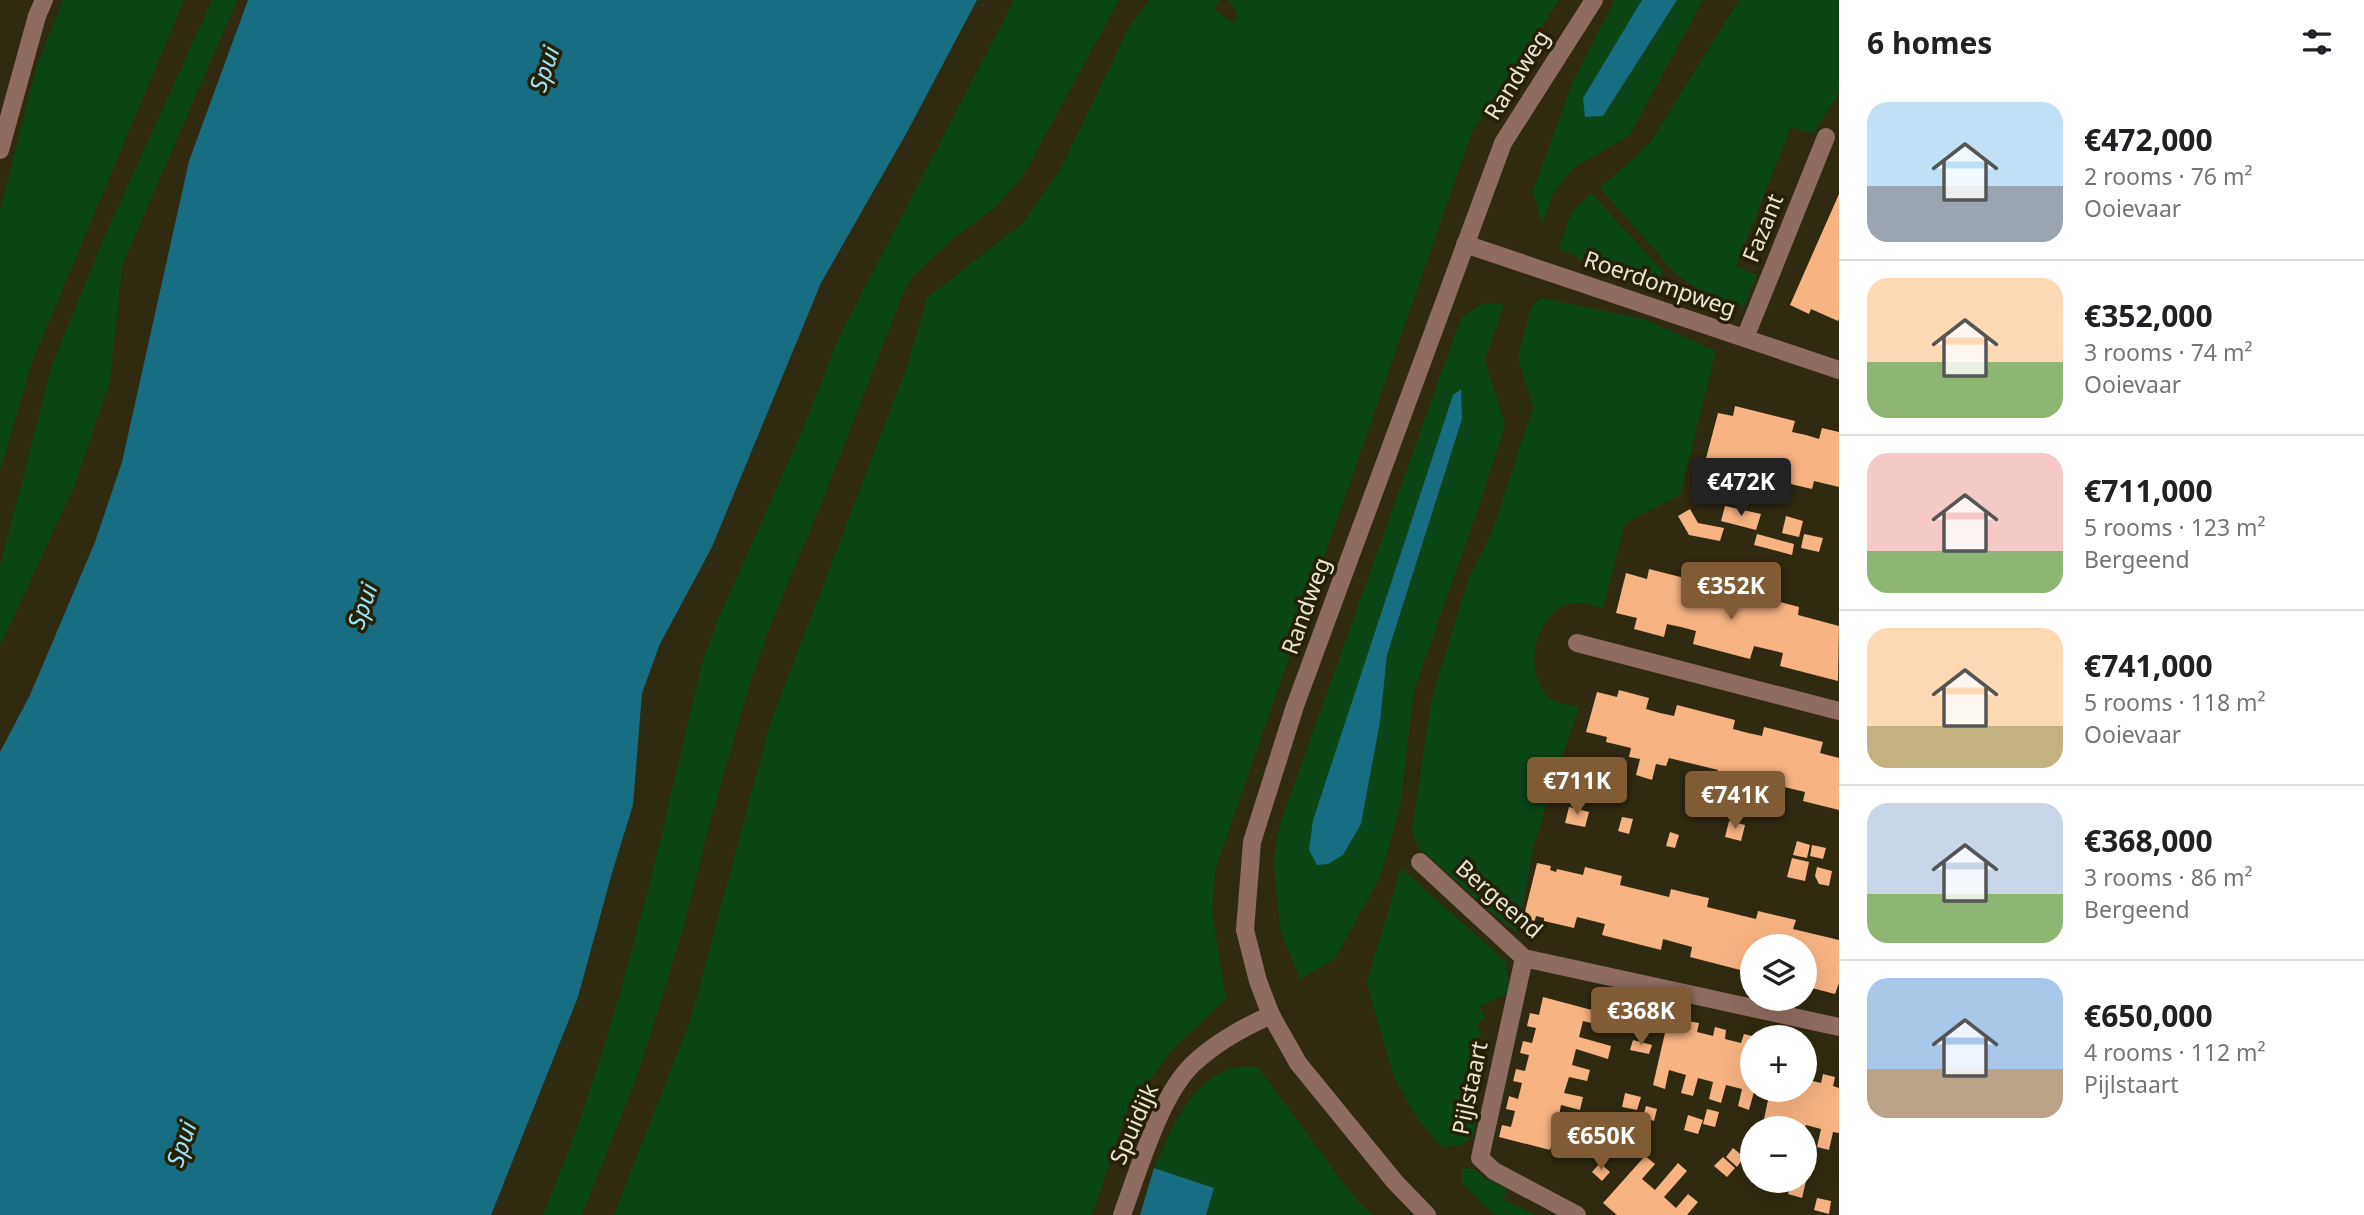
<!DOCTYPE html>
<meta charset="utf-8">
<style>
body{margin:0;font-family:"Noto Sans",sans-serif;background:#f2f2f2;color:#202124;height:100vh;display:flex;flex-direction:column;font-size:26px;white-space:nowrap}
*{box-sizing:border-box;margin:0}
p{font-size:23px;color:#757577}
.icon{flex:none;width:38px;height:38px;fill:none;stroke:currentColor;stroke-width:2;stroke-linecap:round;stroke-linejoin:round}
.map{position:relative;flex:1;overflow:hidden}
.side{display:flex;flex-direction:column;background:#fff;width:525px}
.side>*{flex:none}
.fabs{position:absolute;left:1740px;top:934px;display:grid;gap:14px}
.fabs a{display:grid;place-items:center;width:77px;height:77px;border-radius:50%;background:#fff;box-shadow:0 7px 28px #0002;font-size:35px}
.price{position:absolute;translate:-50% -60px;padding:0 16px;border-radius:7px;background:#815b34;color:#fff;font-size:23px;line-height:46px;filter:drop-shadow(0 2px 4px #0008)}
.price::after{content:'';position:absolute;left:50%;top:42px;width:21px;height:16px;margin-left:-10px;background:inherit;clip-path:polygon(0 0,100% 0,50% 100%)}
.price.current{background:#222;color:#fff}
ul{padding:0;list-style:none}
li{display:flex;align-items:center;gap:21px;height:175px;padding:0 28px}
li+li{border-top:2px solid #e0e0e0}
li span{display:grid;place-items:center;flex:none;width:196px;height:140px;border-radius:21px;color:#555}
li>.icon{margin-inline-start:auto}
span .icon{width:84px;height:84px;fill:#fffc;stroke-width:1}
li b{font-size:30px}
h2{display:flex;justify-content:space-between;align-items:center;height:84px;padding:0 28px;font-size:30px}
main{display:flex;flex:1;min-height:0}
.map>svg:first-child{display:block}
</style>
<main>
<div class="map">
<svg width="1839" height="1215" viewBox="0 0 1839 1215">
<rect width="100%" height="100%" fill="#302a10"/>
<g fill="#0b4616" fill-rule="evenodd">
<polygon points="63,0 184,0 32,362 0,471 0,210 37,65"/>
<polygon points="212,0 237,0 122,266 110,381 74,487 0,646 0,566 52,365 104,238"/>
<path d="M1014 0H1119L1023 176 997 206 954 238 912 277 904 291 823 499 769 629 750 683 711 819 684 925 659 1008 636 1079 582 1215H543C618 1037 658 849 702 663L717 622 802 431 838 339Z"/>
<polygon points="1149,0 1220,0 1214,10 1234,23 1238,14 1228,0 1559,0 1472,132 1216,867 1212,910 1226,999 1171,1051 1127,1112 1092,1215 614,1215 691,1018 770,724 908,364 927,298 1023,223 1061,168 1129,27"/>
<polygon points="1615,0 1642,0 1583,98 1585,117 1603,115 1677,0 1703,0 1629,136 1574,167 1554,192 1542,224 1533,191 1573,81"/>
<polygon points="1739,0 1839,0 1839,93 1813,134 1791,127 1736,266 1757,275 1744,306 1702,292 1675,273 1600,188 1650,143"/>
<polygon points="1591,193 1663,271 1655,291 1607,272 1559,248 1571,213"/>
<path d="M1541 298 1644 319 1716 351 1680 495 1625 523 1603 608C1591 605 1578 600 1566 605 1535 617 1525 667 1545 693 1552 703 1568 705 1579 707L1548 799 1532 853 1518 933 1494 915 1417 846 1412 831 1431 701 1468 580 1492 532 1533 407 1518 358 1531 307Z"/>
<path d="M1483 303 1504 304 1485 360 1505 425 1477 512 1414 690 1400 808 1380 877 1335 959 1300 979 1281 932 1273 860 1280 824 1461 318ZM1461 389 1462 419 1387 655 1380 722 1361 824 1313 820 1453 395Z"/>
<polygon points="1401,868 1506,962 1509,992 1479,1007 1485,1019 1477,1024 1482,1035 1473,1040 1478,1051 1468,1057 1475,1070 1464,1076 1469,1087 1459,1093 1465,1104 1455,1109 1460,1120 1475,1112 1474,1136 1461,1145 1446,1147 1437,1143 1414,1113 1395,1079 1384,1044 1367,982"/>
<path d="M1258 1067 1353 1196 1372 1215H1206L1214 1188 1154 1168C1172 1130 1187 1084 1230 1069 1238 1066 1250 1067 1258 1067Z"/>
<polygon points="1461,1168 1474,1169 1487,1180 1506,1188 1504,1200 1536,1215 1494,1215 1461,1183"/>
</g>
<g fill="#176d82">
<polygon points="248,0 977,0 906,134 821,283 712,547 660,644 642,693 633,805 612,873 578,997 491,1215 0,1215 0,752 30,695 95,542 122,462 189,161"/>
<polygon points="1642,0 1677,0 1603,116 1585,117 1583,98"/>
<polygon points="1461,389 1462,419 1387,655 1380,722 1361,824 1343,855 1328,864 1317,865 1309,850 1313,820 1453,395"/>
<polygon points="1154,1168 1214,1188 1206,1215 1140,1215"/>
</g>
<g fill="#f8b382">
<polygon points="1839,194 1839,319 1838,321 1811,309 1809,314 1790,305"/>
<polygon points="1735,406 1795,421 1792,432 1806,435 1819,439 1822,428 1839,432 1839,487 1814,481 1812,489 1774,480 1777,471 1727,459 1725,468 1705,462 1718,413 1733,416"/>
<polygon points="1725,506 1761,514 1756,530 1721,521"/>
<polygon points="1690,509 1698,523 1724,528 1720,541 1689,535 1678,516"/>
<polygon points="1786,516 1803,521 1799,537 1782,533"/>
<polygon points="1757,534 1794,544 1792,555 1754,545"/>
<polygon points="1804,534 1823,538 1819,552 1801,548"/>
<polygon points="1649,569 1712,585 1710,593 1759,606 1761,597 1799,607 1798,615 1839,626 1838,681 1780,666 1783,653 1754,646 1750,659 1693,644 1696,631 1681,627 1667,624 1664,637 1634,629 1637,618 1616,613 1626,573 1647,579"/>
<polygon points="1619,690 1649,698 1646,709 1660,713 1674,716 1677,705 1735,720 1733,729 1748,733 1762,736 1764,727 1823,742 1820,753 1839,758 1839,810 1803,801 1805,792 1756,780 1754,789 1716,779 1718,770 1669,758 1666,766 1656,764 1652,780 1636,775 1640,759 1629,757 1631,748 1606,742 1607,737 1586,732 1597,692 1617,697"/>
<polygon points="1569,807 1589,812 1585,827 1565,823"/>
<polygon points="1622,817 1633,819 1629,834 1618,831"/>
<polygon points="1729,821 1745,825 1741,841 1725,837"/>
<polygon points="1670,832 1679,835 1675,848 1666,846"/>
<polygon points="1797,841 1810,845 1807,858 1793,855"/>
<polygon points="1812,845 1826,848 1823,859 1810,856"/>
<polygon points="1792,858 1809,862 1805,881 1787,877"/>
<polygon points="1537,863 1551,866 1550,870 1556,872 1557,869 1583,875 1585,867 1622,876 1620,885 1669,897 1671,889 1691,894 1709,898 1707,907 1756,919 1758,911 1796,920 1793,929 1839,940 1839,983 1835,994 1804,986 1804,947 1752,947 1752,961 1748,972 1690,957 1692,947 1663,939 1661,950 1602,935 1605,924 1577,917 1574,928 1544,921 1544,918 1536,916 1533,927 1522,924"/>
<polygon points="1817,867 1832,871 1829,886 1819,884 1815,876"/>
<polygon points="1543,997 1603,1013 1599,1025 1583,1021 1579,1037 1611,1046 1608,1059 1576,1049 1572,1065 1590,1070 1587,1081 1569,1077 1564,1093 1583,1097 1580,1110 1561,1105 1558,1121 1576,1125 1572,1137 1555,1133 1550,1150 1499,1137 1502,1125 1511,1127 1515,1111 1506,1109 1509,1096 1518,1099 1522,1083 1513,1081 1516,1069 1525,1071 1529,1055 1520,1053 1523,1041 1532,1043 1536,1028 1527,1026 1530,1013 1539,1015"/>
<polygon points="1687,1021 1699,1023 1697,1032 1713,1036 1715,1027 1726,1030 1725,1039 1741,1043 1744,1034 1752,1036 1752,1090 1804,1090 1804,1079 1821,1083 1823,1074 1835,1077 1833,1086 1839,1088 1839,1133 1833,1132 1829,1150 1817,1147 1821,1129 1806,1125 1804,1129 1792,1129 1793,1122 1778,1118 1775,1129 1762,1129 1769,1095 1754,1092 1749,1110 1738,1106 1742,1089 1726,1085 1721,1103 1709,1099 1713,1082 1698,1078 1693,1096 1681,1093 1686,1075 1669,1070 1665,1089 1653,1085 1667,1024 1685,1029"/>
<polygon points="1633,1040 1652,1045 1649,1054 1630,1050"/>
<polygon points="1625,1093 1641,1097 1637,1110 1622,1107"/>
<polygon points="1646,1106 1657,1109 1654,1121 1643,1117"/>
<polygon points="1707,1109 1719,1112 1715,1127 1703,1124"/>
<polygon points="1688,1115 1703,1120 1698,1134 1684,1130"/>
<polygon points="1733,1148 1744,1157 1737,1167 1726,1157"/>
<polygon points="1645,1156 1655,1164 1642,1179 1655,1190 1678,1163 1687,1171 1664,1197 1676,1208 1688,1194 1698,1202 1687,1215 1617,1215 1603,1203"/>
<polygon points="1723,1157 1735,1168 1727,1177 1714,1166"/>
<polygon points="1600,1163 1610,1172 1602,1181 1592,1172"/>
<polygon points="1792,1181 1806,1181 1802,1198 1788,1194"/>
<polygon points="1817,1198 1831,1201 1829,1214 1814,1210"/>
</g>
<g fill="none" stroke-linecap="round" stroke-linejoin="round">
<g stroke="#8e6c62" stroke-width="18">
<polyline points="0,150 37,16 44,0"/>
<polyline points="1465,244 1839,370"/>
<polyline points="1745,338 1826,137"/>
<polyline points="1577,643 1839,711"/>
<polyline points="1420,862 1524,958 1839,1027"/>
<polyline points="1524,958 1480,1158 1494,1171 1577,1215"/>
<path d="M1122 1215C1138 1172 1160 1095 1193 1064 1215 1043 1244 1027 1271 1015"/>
<polyline points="1427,1215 1395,1182 1298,1063 1271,1015 1258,981 1245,930 1252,842 1295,706 1503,143 1594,0"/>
</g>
</g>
<g text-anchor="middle" stroke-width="7" stroke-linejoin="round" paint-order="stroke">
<g font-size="23" fill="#e9e5d6" stroke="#262006">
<text transform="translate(1517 75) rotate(-58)" y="8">Randweg</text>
<text transform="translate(1763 228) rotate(-68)" y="8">Fazant</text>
<text transform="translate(1660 284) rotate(19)" y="8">Roerdompweg</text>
<text transform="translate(1306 606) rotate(-70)" y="8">Randweg</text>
<text transform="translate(1499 899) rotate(41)" y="8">Bergeend</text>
<text transform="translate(1470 1088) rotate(-78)" y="8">Pijlstaart</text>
<text transform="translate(1134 1124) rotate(-66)" y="8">Spuidijk</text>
</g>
<g font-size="24" font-style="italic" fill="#9ae5fc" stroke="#262006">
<text transform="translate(545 69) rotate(-71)" y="8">Spui</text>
<text transform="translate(363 606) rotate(-71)" y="8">Spui</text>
<text transform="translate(182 1144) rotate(-71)" y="8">Spui</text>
</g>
</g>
</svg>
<div class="fabs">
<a><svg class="icon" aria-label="layers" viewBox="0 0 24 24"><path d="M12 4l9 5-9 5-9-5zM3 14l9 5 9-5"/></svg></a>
<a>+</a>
<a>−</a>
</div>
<b class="price current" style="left:1741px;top:518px">€472K</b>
<b class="price" style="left:1731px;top:622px">€352K</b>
<b class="price" style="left:1577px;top:817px">€711K</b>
<b class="price" style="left:1735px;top:831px">€741K</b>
<b class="price" style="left:1641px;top:1047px">€368K</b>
<b class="price" style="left:1601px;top:1172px">€650K</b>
</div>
<section class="side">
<h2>6 homes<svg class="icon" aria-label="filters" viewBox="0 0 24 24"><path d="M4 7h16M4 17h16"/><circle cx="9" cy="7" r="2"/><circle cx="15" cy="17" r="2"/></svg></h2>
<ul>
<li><span style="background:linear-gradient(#bfe0f5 60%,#9aa5b1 0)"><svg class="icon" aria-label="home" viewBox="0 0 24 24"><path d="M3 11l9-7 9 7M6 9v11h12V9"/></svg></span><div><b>€472,000</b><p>2 rooms · 76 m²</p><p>Ooievaar</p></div></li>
<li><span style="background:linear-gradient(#ffd9b3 60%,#8fb573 0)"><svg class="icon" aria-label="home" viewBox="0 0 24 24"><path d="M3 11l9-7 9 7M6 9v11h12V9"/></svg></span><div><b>€352,000</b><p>3 rooms · 74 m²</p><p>Ooievaar</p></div></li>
<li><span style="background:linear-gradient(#f6c9c9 70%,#8fb573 0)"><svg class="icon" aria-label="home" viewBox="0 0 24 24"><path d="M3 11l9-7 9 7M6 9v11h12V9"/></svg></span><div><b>€711,000</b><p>5 rooms · 123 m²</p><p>Bergeend</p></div></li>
<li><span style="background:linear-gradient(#ffd9b3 70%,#c2b280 0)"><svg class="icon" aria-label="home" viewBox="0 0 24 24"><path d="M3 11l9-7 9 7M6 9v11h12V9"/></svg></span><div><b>€741,000</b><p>5 rooms · 118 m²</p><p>Ooievaar</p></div></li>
<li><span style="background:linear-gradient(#c9d6e8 65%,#8fb573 0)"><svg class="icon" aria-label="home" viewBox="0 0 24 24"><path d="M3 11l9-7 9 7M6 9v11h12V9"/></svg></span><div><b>€368,000</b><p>3 rooms · 86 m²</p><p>Bergeend</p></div></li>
<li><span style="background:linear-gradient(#a9c7e8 65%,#b9a48a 0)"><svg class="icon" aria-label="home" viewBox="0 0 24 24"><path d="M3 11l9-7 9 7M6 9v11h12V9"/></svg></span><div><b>€650,000</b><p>4 rooms · 112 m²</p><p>Pijlstaart</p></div></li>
</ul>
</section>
</main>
